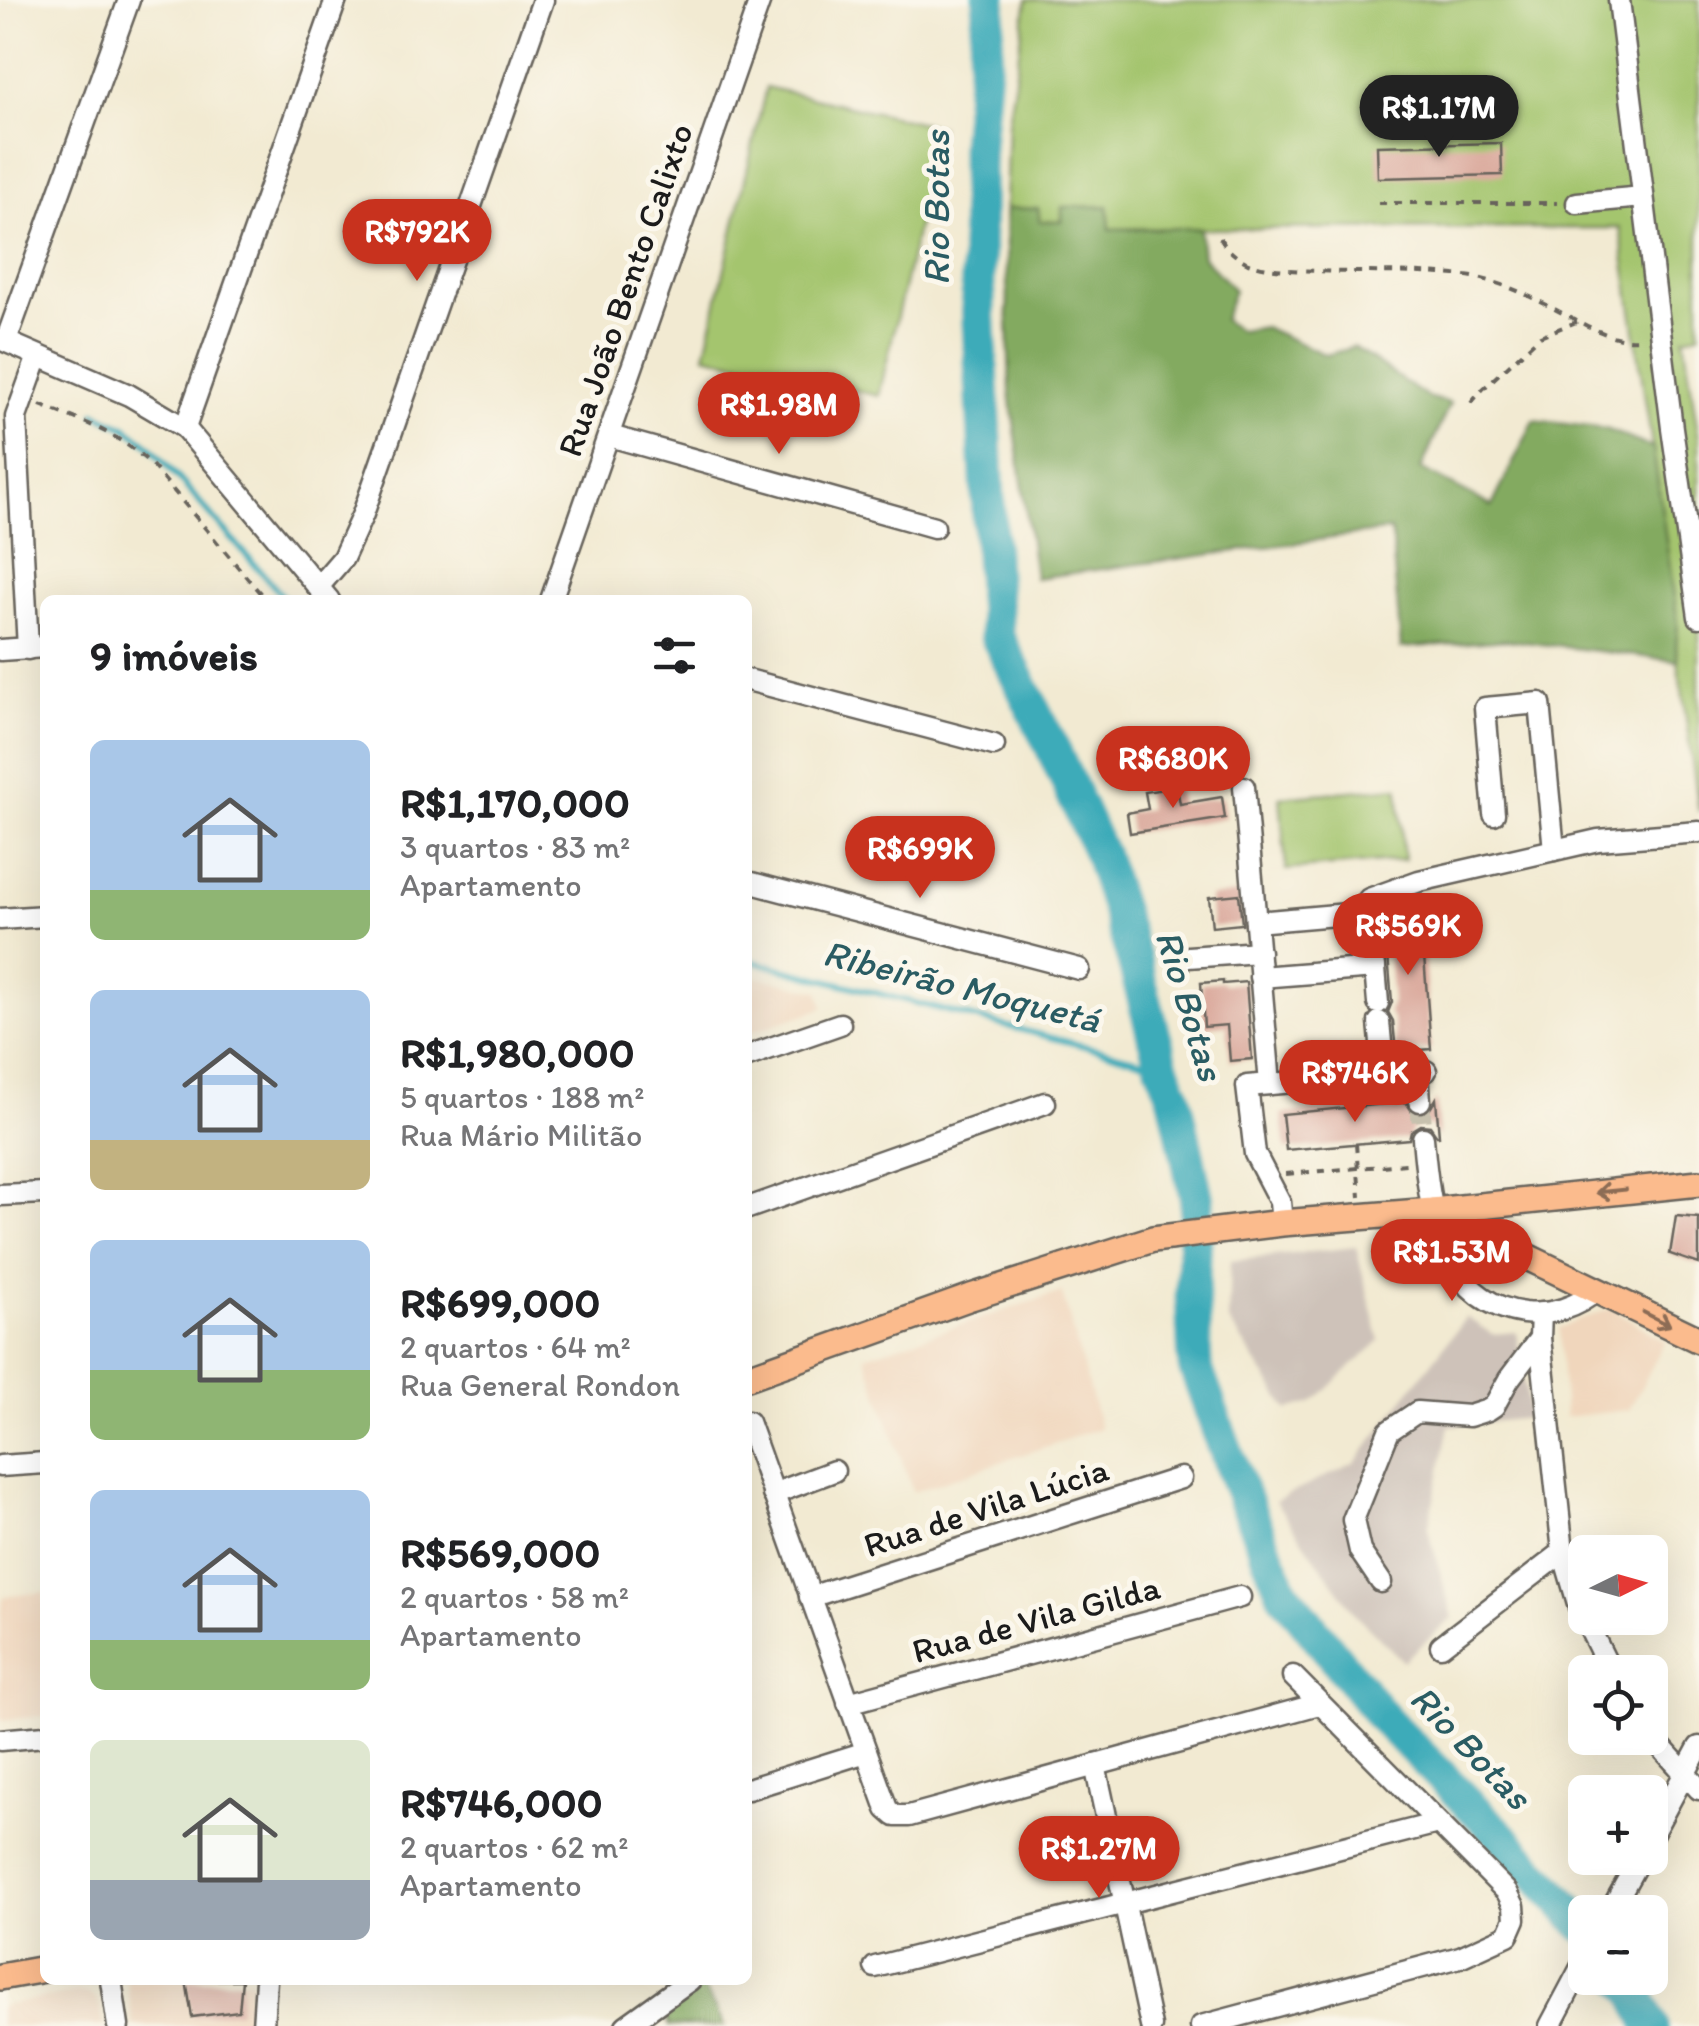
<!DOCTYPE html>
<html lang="pt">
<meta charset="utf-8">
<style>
body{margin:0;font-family:Itim,sans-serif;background:#f2f2f2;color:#202124;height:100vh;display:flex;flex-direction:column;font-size:38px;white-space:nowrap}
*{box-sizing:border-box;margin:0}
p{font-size:32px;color:#757577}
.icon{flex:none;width:55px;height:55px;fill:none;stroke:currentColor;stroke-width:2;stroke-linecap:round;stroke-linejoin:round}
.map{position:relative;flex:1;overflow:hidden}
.panel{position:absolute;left:40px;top:595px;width:712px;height:1390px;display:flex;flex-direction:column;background:#fff;border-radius:15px;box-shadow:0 10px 40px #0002}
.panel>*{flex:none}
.needle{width:65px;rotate:85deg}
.fabs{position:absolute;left:1568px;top:1535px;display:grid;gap:20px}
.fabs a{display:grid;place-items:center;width:100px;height:100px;border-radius:15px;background:#fff;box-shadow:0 10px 40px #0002;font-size:50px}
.price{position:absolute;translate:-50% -85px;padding:0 22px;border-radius:35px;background:#c8321e;color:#fff;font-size:32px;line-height:65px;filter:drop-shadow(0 2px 5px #0008)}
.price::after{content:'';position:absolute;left:50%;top:60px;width:30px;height:22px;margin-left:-15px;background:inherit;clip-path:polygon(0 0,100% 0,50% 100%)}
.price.current{background:#222;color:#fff}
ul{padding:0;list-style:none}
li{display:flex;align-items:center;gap:30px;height:250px;padding:0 50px}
li span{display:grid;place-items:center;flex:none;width:280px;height:200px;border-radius:15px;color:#555}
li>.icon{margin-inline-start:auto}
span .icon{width:120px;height:120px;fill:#fffc;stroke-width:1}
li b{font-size:42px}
h2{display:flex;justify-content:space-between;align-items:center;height:120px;padding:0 50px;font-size:42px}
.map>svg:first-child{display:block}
</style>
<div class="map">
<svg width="1699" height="2026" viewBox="0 0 1699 2026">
<rect width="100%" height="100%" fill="#fbf7ec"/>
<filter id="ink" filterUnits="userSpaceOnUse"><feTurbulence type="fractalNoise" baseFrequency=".01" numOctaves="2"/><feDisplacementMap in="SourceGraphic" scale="20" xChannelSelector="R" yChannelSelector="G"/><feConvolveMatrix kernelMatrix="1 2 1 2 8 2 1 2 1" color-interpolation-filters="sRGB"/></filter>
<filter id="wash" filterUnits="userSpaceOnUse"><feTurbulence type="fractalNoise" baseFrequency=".0048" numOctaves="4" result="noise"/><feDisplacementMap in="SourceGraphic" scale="40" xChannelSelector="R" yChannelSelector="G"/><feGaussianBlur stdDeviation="2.25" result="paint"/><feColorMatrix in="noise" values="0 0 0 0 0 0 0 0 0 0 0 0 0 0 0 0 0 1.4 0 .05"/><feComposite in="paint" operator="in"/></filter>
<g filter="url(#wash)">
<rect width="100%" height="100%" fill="#f2ead2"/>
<g fill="#f0d6bc">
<polygon points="748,975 819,991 824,1008 748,1033"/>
<polygon points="1062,1292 1100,1428 913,1492 865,1356"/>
<polygon points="1612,1308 1665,1342 1629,1410 1565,1417 1559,1328"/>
<polygon points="45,1592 45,1716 0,1720 0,1620 3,1597"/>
<polygon points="127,1980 251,1980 246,2022 203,2026 133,2026"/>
<polygon points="78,1992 87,1993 97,2000 100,2007 104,2026 0,2026 0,2006"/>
</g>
<g fill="#cec2b9">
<polygon points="1356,1247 1380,1341 1312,1403 1288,1410 1228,1320 1230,1261"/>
<polygon points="1466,1317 1492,1334 1516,1332 1530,1418 1449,1426 1428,1529 1453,1618 1403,1661 1355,1614 1275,1501 1356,1462"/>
</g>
<g fill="#a4c56e" stroke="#607045" stroke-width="2.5">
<polygon points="1027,0 1699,0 1699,334 1684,337 1699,441 1699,812 1676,647 1678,624 1620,228 1109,229 1108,207 1063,221 1039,222 1038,208 1005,209 1008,122"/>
<polygon points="766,87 940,127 879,396 705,355"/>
<polygon points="1398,787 1404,860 1286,870 1280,797"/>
</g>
<g fill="#83aa61" stroke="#50633e" stroke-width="2.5">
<polygon points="1108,206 1110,229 1200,228 1203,257 1234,290 1223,320 1240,331 1264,327 1326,355 1354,347 1427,397 1450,403 1421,469 1492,506 1534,420 1606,429 1653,448 1678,624 1676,647 1678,661 1508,640 1401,648 1391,530 1035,578 1010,393 1005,209 1038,208 1040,221 1062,221 1062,207"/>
<polygon points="703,1987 725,2026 669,2026 665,2012"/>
</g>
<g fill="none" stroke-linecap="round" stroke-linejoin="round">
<g stroke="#3cabb9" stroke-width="6">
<polyline points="95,413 127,428 149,445 286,600"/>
<polyline points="748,960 1162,1066"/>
</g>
<g stroke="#3cabb9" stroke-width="35">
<polyline points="990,0 977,145 978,305 992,574 997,636 1052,747 1102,858 1133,957 1162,1066 1175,1098 1197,1201 1192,1294 1195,1366 1238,1484 1283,1592 1383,1718 1501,1836 1585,1927"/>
<polyline points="1624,1978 1636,1992 1652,2026"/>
</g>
</g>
<g id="blocks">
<g fill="#d9a699">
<polygon points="1501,143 1502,175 1378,178 1377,146"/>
<polygon points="1177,787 1180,804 1222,797 1225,818 1130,833 1127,813 1148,809 1145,792"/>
<polygon points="1239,894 1242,924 1212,927 1209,897"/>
<polygon points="1420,903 1431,1049 1396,1052 1393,1021 1388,1012 1392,1002 1384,908"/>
<polygon points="1223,981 1223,984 1246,982 1252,1059 1230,1061 1227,1025 1204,1027 1201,983"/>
<polygon points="1436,1099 1439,1136 1437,1136 1430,1126 1421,1125 1411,1131 1409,1139 1286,1150 1282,1114 1406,1102 1413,1113 1422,1115 1428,1112"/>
<polygon points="1676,1216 1699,1218 1699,1264 1670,1254"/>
<polygon points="186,1980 242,1980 239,2011 192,2017"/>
</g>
</g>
</g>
<g filter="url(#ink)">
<use href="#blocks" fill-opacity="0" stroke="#67645c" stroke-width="2.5"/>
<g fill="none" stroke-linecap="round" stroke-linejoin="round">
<polyline stroke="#c7c1ae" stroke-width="20" stroke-dasharray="20 10" stroke-linecap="butt" points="1420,1101 1423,1138"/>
<defs>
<g id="minor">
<polyline points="1619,0 1672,428 1699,617"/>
<polyline points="1577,203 1643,197"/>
<polyline points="0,339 129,395 185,428 329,600"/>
<polyline points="6,341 129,0"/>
<polyline points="185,428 336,0"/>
<polyline points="610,436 934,527"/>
<polyline points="318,587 343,558 363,514 543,0"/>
<polyline points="551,600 760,0"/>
<polyline points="28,649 16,417 38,356"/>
<polyline points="0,650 45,647"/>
<polyline points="748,680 994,745"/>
<polyline points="1244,787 1270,1084"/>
<polyline points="1494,814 1485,708 1540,703 1554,850"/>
<polyline points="748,882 1079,969"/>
<polyline points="0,919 45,916"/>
<polyline points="1256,922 1370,912"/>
<polyline points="1188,957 1259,952"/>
<polyline points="1260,977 1375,968"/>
<polyline points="1378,1003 1369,899 1419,881 1598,840 1699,832"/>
<polyline points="1379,1022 1384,1074"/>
<polyline points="748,1056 840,1024"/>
<polyline points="1418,1071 1420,1101"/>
<path d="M1423 1138C1429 1206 1439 1301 1524 1313 1550 1316 1578 1307 1597 1290"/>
<polyline points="0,1195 45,1193"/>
<polyline points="748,1208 1045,1103"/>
<polyline points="1282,1223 1280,1202 1255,1154 1247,1086 1426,1071"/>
<polyline points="1541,1313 1540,1338 1563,1552 1579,1607 1611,1672"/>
<polyline points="748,1422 887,1809 895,1816 909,1816 1319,1704"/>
<polyline points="0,1466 45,1463"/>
<polyline points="773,1494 834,1471"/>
<polyline points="1381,1582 1360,1551 1353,1520 1389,1431 1417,1412 1469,1416 1488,1410 1494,1406 1509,1379 1540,1338"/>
<polyline points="810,1597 1181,1478"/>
<polyline points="1441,1646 1563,1552"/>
<polyline points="848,1703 1240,1597"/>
<polyline points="1650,1735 1699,1789"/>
<polyline points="0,1740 45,1736"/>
<polyline points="1095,1765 1151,2026"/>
<polyline points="748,1789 866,1752"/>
<polyline points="1650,1838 1699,1747"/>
<polyline points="1610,1912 1640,1858"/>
<polyline points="875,1967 1438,1823"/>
<polyline points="111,1980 118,2026"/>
<polyline points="263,2026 266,1980"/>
<polyline points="626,2026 690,1980"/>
<polyline points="1201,2026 1460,1957 1508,1935 1515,1919 1514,1906 1507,1892 1293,1676"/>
<polyline points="1550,2026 1585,1960"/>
</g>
<g id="major">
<polyline points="1432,1211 1699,1340"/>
<polyline points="748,1377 971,1297 1153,1239 1282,1223 1432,1211 1699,1183"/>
<polyline points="0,1977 45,1969"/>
</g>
</defs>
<use href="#minor" stroke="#67645c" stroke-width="25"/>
<use href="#major" stroke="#67645c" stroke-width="30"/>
<g stroke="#67645c" stroke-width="4" stroke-dasharray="8 8" stroke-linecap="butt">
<polyline points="1378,203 1557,203"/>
<path d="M1220 238C1227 250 1236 257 1248 263 1270 271 1294 270 1317 271 1363 273 1409 271 1455 275 1494 277 1528 295 1562 313 1587 325 1612 342 1641 339"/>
<polyline points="1471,403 1483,389 1540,336 1579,321"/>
<path d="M40 405C84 422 115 431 151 464L266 600"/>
<polyline points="1356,1144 1360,1197"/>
<polyline points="1286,1174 1406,1164"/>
</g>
<use href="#minor" stroke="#fff" stroke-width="20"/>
<use href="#major" stroke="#fbbb8d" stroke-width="25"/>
</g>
<defs><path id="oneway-shaft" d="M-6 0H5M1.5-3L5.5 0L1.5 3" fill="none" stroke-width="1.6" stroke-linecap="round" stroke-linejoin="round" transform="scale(2.5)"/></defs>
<g stroke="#8c6c54">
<use href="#oneway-shaft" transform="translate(1611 1191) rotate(174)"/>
<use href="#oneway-shaft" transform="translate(1657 1319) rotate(27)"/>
</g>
</g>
<g text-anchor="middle" stroke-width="10" stroke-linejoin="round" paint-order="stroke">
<g font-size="35" fill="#1c1c1c" stroke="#fbf7ec">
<text transform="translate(625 290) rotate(-71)" y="12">Rua João Bento Calixto</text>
<text transform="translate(986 1507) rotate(-18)" y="12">Rua de Vila Lúcia</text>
<text transform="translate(1036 1619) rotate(-15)" y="12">Rua de Vila Gilda</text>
</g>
<g font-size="38" font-style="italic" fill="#2a5c63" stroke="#fbf7ec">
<text transform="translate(936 208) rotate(-90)" y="13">Rio Botas</text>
<text transform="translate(962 986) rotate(14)" y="13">Ribeirão Moquetá</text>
<text transform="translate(1190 1005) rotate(73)" y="13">Rio Botas</text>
<text transform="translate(1471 1747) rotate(46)" y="13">Rio Botas</text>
</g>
</g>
</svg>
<div class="fabs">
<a><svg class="needle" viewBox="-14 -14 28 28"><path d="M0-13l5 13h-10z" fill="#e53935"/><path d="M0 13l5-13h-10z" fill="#757577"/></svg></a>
<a><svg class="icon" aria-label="locate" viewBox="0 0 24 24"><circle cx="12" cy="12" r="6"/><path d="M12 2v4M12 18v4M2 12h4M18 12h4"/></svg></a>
<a>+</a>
<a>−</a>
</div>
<b class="price current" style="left:1439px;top:160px">R$1.17M</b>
<b class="price" style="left:417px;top:284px">R$792K</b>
<b class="price" style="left:779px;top:457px">R$1.98M</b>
<b class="price" style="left:1173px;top:811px">R$680K</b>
<b class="price" style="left:920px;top:901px">R$699K</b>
<b class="price" style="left:1408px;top:978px">R$569K</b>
<b class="price" style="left:1355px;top:1125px">R$746K</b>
<b class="price" style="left:1452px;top:1304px">R$1.53M</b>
<b class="price" style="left:1099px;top:1901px">R$1.27M</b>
<section class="panel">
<h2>9 imóveis<svg class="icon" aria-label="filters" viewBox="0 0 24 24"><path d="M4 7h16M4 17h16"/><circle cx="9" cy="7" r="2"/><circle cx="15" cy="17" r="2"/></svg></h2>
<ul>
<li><span style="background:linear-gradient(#a9c7e8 75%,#8fb573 0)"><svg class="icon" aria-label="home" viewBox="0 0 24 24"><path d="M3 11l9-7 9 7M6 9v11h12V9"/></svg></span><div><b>R$1,170,000</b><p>3 quartos · 83 m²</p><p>Apartamento</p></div></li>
<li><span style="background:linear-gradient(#a9c7e8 75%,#c2b280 0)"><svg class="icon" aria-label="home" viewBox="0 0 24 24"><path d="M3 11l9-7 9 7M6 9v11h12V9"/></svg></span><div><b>R$1,980,000</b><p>5 quartos · 188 m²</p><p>Rua Mário Militão</p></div></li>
<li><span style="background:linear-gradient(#a9c7e8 65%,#8fb573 0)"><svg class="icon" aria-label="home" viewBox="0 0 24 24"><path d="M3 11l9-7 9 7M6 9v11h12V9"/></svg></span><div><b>R$699,000</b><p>2 quartos · 64 m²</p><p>Rua General Rondon</p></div></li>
<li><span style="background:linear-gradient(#a9c7e8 75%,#8fb573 0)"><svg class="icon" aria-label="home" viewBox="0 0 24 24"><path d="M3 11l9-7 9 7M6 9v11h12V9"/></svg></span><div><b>R$569,000</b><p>2 quartos · 58 m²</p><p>Apartamento</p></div></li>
<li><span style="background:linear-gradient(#dfe7d0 70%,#9aa5b1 0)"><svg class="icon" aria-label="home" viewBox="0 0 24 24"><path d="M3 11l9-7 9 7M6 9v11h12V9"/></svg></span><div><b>R$746,000</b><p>2 quartos · 62 m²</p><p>Apartamento</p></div></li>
</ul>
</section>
</div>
